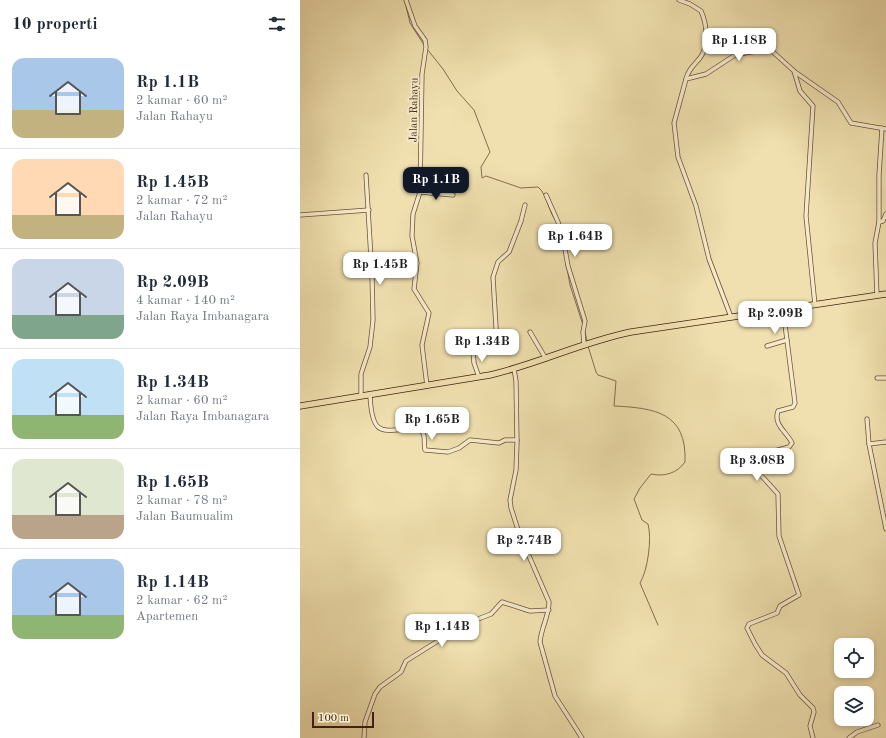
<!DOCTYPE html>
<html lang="id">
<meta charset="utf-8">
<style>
body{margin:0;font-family:"Old Standard TT",serif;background:#f2f2f3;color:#1f2937;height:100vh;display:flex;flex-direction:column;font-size:15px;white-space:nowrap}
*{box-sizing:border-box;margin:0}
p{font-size:13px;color:#747a83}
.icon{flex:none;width:22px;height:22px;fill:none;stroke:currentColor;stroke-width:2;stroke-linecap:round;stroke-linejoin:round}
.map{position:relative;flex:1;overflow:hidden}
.sheet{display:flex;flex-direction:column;background:#fff;width:300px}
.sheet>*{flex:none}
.tools{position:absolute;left:534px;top:638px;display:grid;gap:8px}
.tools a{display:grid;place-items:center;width:40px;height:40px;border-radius:8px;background:#fff;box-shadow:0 2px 6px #0003;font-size:20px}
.scale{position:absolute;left:12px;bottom:10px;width:62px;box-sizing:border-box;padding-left:4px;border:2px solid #432012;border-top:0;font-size:11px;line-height:14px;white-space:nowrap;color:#432012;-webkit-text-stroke:3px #f5ebcb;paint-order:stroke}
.price{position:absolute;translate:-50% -34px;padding:0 9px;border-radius:8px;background:#fff;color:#222;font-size:13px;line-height:26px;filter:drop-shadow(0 1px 2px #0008)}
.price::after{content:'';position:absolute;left:50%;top:24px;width:12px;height:9px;margin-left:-6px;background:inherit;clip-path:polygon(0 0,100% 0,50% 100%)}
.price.on{background:#111827;color:#fff}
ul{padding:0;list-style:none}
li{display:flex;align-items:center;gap:12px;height:100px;padding:0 12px}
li+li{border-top:1px solid #e0e1e3}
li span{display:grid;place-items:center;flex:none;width:112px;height:80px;border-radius:12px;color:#555}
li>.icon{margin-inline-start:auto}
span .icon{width:48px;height:48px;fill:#fffc;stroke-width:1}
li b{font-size:17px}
h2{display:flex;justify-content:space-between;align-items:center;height:48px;padding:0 12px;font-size:17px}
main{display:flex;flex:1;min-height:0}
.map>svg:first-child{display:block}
</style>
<main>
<section class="sheet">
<h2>10 properti<svg class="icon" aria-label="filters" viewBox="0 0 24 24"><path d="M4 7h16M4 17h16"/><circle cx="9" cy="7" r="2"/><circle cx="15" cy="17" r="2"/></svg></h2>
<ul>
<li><span style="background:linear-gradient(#a9c7e8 65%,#c2b280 0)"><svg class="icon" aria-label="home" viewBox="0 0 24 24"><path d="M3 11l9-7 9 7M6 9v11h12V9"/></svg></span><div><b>Rp 1.1B</b><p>2 kamar · 60 m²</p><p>Jalan Rahayu</p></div></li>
<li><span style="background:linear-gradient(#ffd9b3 70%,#c2b280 0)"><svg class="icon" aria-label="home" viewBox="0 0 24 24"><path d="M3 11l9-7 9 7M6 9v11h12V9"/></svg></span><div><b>Rp 1.45B</b><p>2 kamar · 72 m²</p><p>Jalan Rahayu</p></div></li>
<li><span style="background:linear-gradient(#c9d6e8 70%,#7fa58c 0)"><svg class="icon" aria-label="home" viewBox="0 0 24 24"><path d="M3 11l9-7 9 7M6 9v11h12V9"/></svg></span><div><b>Rp 2.09B</b><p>4 kamar · 140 m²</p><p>Jalan Raya Imbanagara</p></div></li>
<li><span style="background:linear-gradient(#bfe0f5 70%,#8fb573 0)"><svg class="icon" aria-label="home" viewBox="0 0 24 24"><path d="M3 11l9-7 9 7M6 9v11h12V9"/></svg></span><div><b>Rp 1.34B</b><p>2 kamar · 60 m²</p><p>Jalan Raya Imbanagara</p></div></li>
<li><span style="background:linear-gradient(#dfe7d0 70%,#b9a48a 0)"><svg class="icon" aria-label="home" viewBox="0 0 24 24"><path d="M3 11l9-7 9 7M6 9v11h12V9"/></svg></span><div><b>Rp 1.65B</b><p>2 kamar · 78 m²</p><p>Jalan Baumualim</p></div></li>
<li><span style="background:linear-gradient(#a9c7e8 70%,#8fb573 0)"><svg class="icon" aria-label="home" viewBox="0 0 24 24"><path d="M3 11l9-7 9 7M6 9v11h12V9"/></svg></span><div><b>Rp 1.14B</b><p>2 kamar · 62 m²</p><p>Apartemen</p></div></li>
</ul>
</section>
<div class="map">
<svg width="586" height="738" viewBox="0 0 586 738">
<rect width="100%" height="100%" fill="#f0e0af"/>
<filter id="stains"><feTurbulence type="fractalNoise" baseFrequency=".005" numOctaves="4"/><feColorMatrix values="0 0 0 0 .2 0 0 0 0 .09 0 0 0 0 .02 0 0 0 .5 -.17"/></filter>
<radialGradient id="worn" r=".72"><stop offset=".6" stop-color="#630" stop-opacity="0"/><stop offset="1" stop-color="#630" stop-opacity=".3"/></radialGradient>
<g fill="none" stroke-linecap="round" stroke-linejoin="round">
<g stroke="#876c50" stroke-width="1">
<polyline points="104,0 105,3"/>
<polyline points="106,6 110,23 124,45"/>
<path d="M127 49 143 69 157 91 174 110 190 152 181 167 182 178 186 176 221 188 238 187C247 194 248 211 256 221"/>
<polyline points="265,257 270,285 283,325"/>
<polyline points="285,332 287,341"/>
<path d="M288 346 296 372 298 375 316 381 314 406C354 408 387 412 385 462 377 473 365 477 351 474L340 488 334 499 342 520 348 524C352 538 348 570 340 583L358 625"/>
</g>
<defs>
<g id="minor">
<polyline points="106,0 115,26 125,40 126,47 122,74 120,192 113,214 112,236 117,263 114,289 129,313 122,345 127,386"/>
<path d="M379 0 390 4 401 11C407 24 409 46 400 58 394 65 388 70 386 79"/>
<polyline points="495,72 538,102 551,123 586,129"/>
<polyline points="120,192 153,195"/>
<polyline points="246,195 258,222 263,238 268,266 285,321 283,332 284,344"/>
<polyline points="0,215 69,210"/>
<polyline points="579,222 583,221 586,214"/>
<polyline points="577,296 575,243 579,222 579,175 582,128"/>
<path d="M483 309 495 403 493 407 478 411C473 425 487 432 492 443L489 447 460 455C455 460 455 465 458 472L478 494 479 536 499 595 480 606 477 613 449 624 447 628 455 644 462 655 486 673 500 695 513 708 514 712 510 726 513 738"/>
<polyline points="431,317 409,259 396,206 378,157 374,123 386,79 406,74 435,55 467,49 473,52 494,71 500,91 513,106 506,216 515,305"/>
<polyline points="230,332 246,359"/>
<polyline points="467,346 487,340"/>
<path d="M214 369 216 381 217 443 216 470 210 500 211 508 219 533 249 602C249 616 241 628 240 642L255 696 282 738"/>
<polyline points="179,377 174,363 173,351 181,346 197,344 193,277 198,262 209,252 221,221 225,205"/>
<polyline points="577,378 586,378"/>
<path d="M70 395C72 440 83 430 119 428 127 434 123 442 125 450L148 452 159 448 170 440 199 443 205 440H217"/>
<polyline points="61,396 61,374 70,347 73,320 72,275 66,175"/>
<polyline points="567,419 569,444"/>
<polyline points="586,442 569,444 586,529"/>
<polyline points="64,738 65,722 75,694 80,687 101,672 106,661 165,624 191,614 202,602 230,611 249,610"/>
<polyline points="549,738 557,732 578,725"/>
</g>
<path id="trunk" d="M0 406 190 375C238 364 282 342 331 332L586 294"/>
</defs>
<use href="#minor" stroke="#6e5039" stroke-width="5"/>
<use href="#trunk" stroke="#432012" stroke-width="7"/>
<use href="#minor" stroke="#f5ebcb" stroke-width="3.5"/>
<use href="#trunk" stroke="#f0e0af" stroke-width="5.5"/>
</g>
<g text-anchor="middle" stroke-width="4" stroke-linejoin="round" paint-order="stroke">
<g font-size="11" fill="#432012" stroke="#f5ebcb">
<text transform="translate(113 110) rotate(-89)" y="4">Jalan Rahayu</text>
</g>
</g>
<rect width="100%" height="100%" filter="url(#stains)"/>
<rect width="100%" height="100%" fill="url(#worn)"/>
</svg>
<div class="tools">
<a><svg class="icon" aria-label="locate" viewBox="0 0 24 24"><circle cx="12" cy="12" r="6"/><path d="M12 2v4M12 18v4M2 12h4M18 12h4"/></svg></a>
<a><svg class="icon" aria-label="layers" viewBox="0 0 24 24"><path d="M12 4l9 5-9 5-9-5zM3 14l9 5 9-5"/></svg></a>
</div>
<div class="scale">100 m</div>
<b class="price" style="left:439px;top:62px">Rp 1.18B</b>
<b class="price on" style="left:136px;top:201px">Rp 1.1B</b>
<b class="price" style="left:275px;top:258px">Rp 1.64B</b>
<b class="price" style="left:80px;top:286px">Rp 1.45B</b>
<b class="price" style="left:475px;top:335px">Rp 2.09B</b>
<b class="price" style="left:182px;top:363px">Rp 1.34B</b>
<b class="price" style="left:132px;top:441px">Rp 1.65B</b>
<b class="price" style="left:457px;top:482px">Rp 3.08B</b>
<b class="price" style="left:224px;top:562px">Rp 2.74B</b>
<b class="price" style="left:142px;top:648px">Rp 1.14B</b>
</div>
</main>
